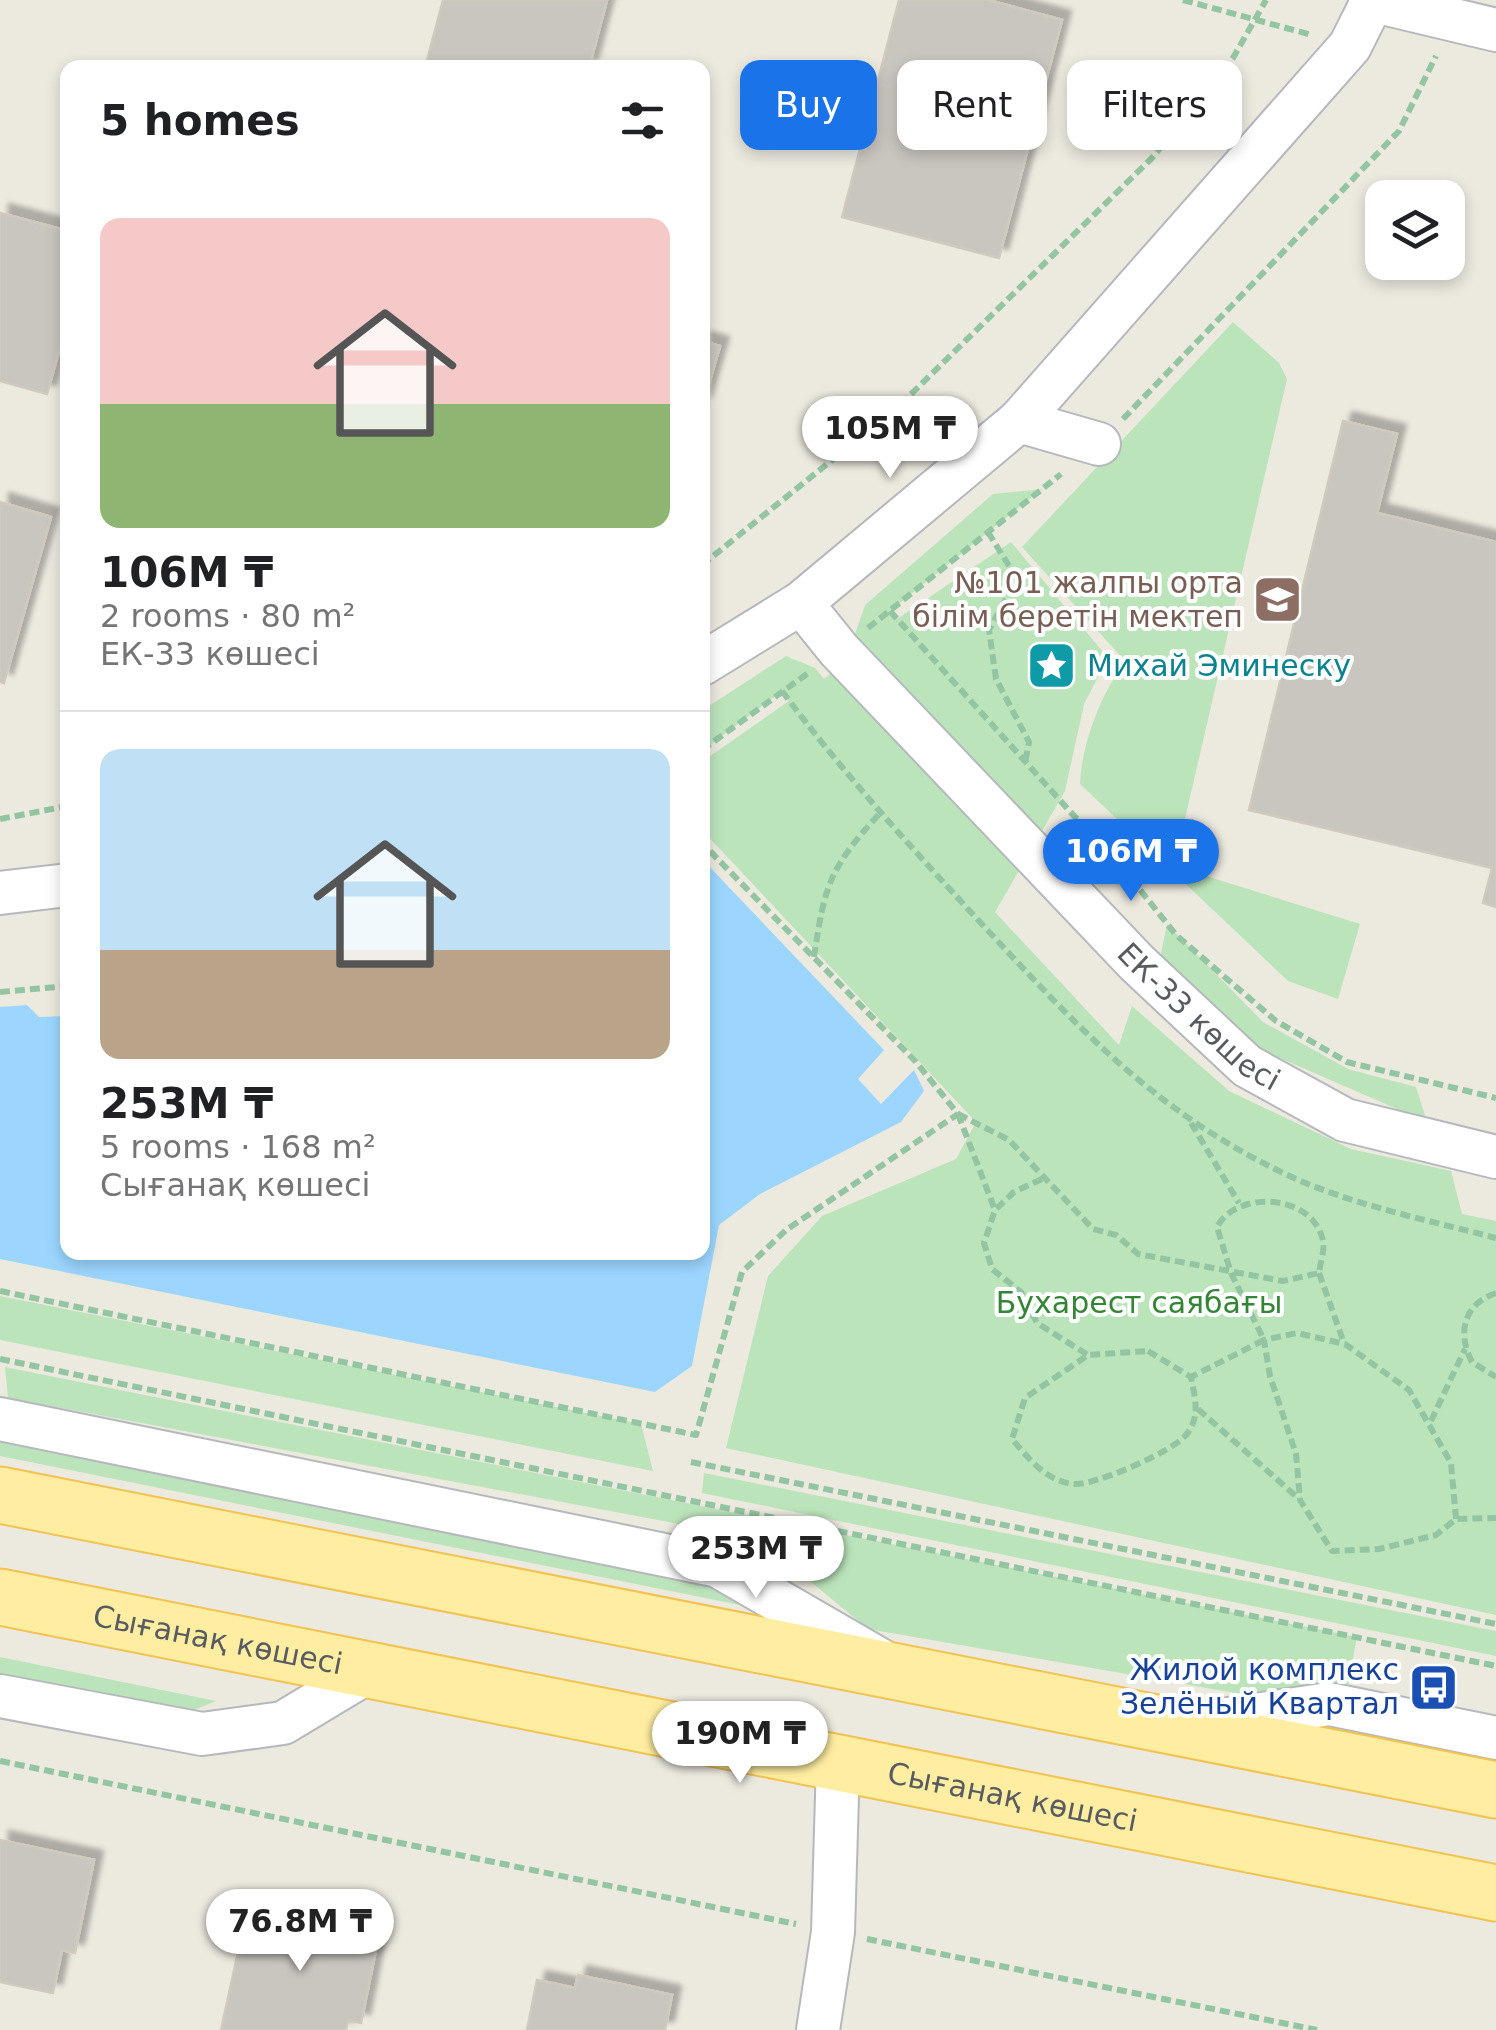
<!DOCTYPE html>
<meta charset="utf-8">
<style>
body{margin:0;font-family:"DejaVu Sans",sans-serif;background:#f6f6f6;color:#202124;height:100vh;display:flex;flex-direction:column;font-size:38px;white-space:nowrap}
*{box-sizing:border-box;margin:0}
p{font-size:32px;color:#757577}
.icon{flex:none;width:55px;height:55px;fill:none;stroke:currentColor;stroke-width:2;stroke-linecap:round;stroke-linejoin:round}
.map{position:relative;flex:1;overflow:hidden}
.details{position:absolute;left:60px;top:60px;width:650px;height:1200px;display:flex;flex-direction:column;background:#fff;border-radius:20px;box-shadow:0 5px 15px #0003}
.details>*{flex:none}
.top-card{position:absolute;left:740px;top:60px;width:605px;height:90px;display:flex;gap:20px}
.controls{position:absolute;left:1365px;top:180px;display:grid;gap:20px}
.controls a{display:grid;place-items:center;width:100px;height:100px;border-radius:20px;background:#fff;box-shadow:0 5px 15px #0003;font-size:50px}
.price{position:absolute;translate:-50% -85px;padding:0 22px;border-radius:35px;background:#fff;color:#222;font-size:32px;line-height:65px;filter:drop-shadow(0 2px 5px #0008)}
.price::after{content:'';position:absolute;left:50%;top:60px;width:30px;height:22px;margin-left:-15px;background:inherit;clip-path:polygon(0 0,100% 0,50% 100%)}
.price.selected{background:#1a73e8;color:#fff}
ul{padding:0;list-style:none}
li{display:grid;align-content:center;gap:20px;height:530px;padding:0 40px}
li+li{border-top:2px solid #e0e0e0}
li span{display:grid;place-items:center;height:310px;border-radius:20px;color:#555}
li>.icon{margin-inline-start:auto}
span .icon{width:180px;height:180px;fill:#fffc;stroke-width:1}
li b{font-size:42px}
h2{display:flex;justify-content:space-between;align-items:center;height:120px;padding:0 40px;font-size:42px}
.pill{padding:0 35px;border-radius:20px;background:#fff;box-shadow:0 5px 15px #0003;font-size:35px;line-height:90px}
.pill.selected{background:#1a73e8;color:#fff}
.map>svg:first-child{display:block}
</style>
<div class="map">
<svg width="1496" height="2030" viewBox="0 0 1496 2030">
<defs>
<filter id="shadow"><feDropShadow dx="9" dy="-9" stdDeviation="2.5" flood-color="#0004"/></filter>
</defs>
<rect width="100%" height="100%" fill="#ece9df"/>
<g fill="#bce4bb">
<path d="M1233 322 1279 363 1287 379 1174 866 1360 924 1338 999 1288 981 1080 784C1082 742 1101 695 1125 661L1022 547Z"/>
<polygon points="1042,489 890,611 897,619 1011,542 1108,658 1084,704 1065,791 995,912 1119,1045 1132,1006 1229,1091 1351,1149 1451,1171 1462,1214 1496,1221 1496,1615 726,1448 768,1276 822,1216 956,1159 976,1122 703,831 703,761 789,701 781,692 703,750 703,710 786,656 815,668 824,679 861,648 853,640 865,605 993,494"/>
<polygon points="1167,924 1263,1022 1348,1069 1416,1087 1427,1122 1259,1049 1159,964"/>
<polygon points="0,1296 641,1424 653,1471 0,1340"/>
<polygon points="5,1367 1357,1637 1348,1685 1247,1695 868,1629 759,1539 8,1398"/>
<polygon points="0,1433 712,1578 740,1605 0,1456"/>
<polygon points="704,1473 1496,1631 1496,1656 702,1493"/>
<polygon points="0,1657 216,1701 172,1719 0,1685"/>
</g>
<polygon fill="#9cd6ff" points="703,860 884,1050 858,1079 881,1104 914,1070 924,1091 901,1122 760,1194 719,1225 692,1366 655,1392 0,1259 0,1007 27,1005 39,1017 67,1016 68,1252 702,1252"/>
<g fill="#c9c5bf" stroke="#d0cabe" stroke-width="2.5" filter="url(#shadow)">
<polygon points="443,0 607,0 589,68 425,68"/>
<polygon points="899,0 988,0 1062,20 999,258 842,217"/>
<polygon points="0,213 68,231 68,319 47,394 0,381"/>
<polygon points="702,341 720,346 702,407"/>
<polygon points="1343,421 1397,434 1377,513 1496,542 1496,907 1483,903 1492,868 1249,810"/>
<polygon points="0,502 51,517 4,683 0,682"/>
<polygon points="0,1840 94,1860 75,1953 62,1950 53,1993 0,1982"/>
<polygon points="286,1910 380,1930 361,2023 348,2020 346,2030 221,2030 246,1915 283,1923"/>
<polygon points="578,1975 672,1995 665,2030 527,2030 537,1980 575,1988"/>
</g>
<g fill="none" stroke-linecap="round" stroke-linejoin="round">
<defs>
<g id="minor">
<polyline points="1370,0 1496,30"/>
<polyline points="1019,421 1350,46 1373,0"/>
<path id="s1" d="M801 603 839 650 1137 963 1247 1066 1345 1120 1496 1157"/>
<polyline points="702,664 801,603 1019,421 1099,444"/>
<polyline points="0,893 68,885"/>
<polyline points="0,1419 718,1566 880,1660"/>
<polyline points="0,1696 202,1734 283,1723 371,1670"/>
<polyline points="1201,1723 1329,1704 1496,1738"/>
<polyline points="818,2030 833,1932 838,1762"/>
</g>
<g id="major">
<polyline points="0,1495 1496,1790"/>
<path id="s2" d="M0 1597 1496 1893"/>
</g>
</defs>
<use href="#minor" stroke="#b5b8bd" stroke-width="46"/>
<use href="#major" stroke="#f2c252" stroke-width="59"/>
<g stroke="#94c5a2" stroke-width="6" stroke-dasharray="10 5" stroke-linecap="butt">
<polyline points="1183,0 1312,35"/>
<polyline points="1123,419 1399,131 1436,56"/>
<polyline points="988,532 1011,569 1012,588 989,630 996,679 1029,742 1025,763"/>
<polyline points="702,565 899,406 1152,158 1233,58 1266,0"/>
<polyline points="890,611 1137,886 1176,935 1276,1021 1347,1062 1496,1098"/>
<polyline points="868,628 1061,474"/>
<path d="M782 691C843 773 910 846 979 921 1074 1023 1150 1108 1279 1171 1346 1204 1424 1219 1496 1238"/>
<polyline points="702,750 811,671"/>
<polyline points="0,819 68,806"/>
<path d="M814 957C825 884 829 869 880 813"/>
<polyline points="0,992 68,986"/>
<path d="M958 1114 1009 1140 1093 1229 1116 1235 1138 1254 1283 1281 1319 1273C1320 1264 1325 1250 1323 1241 1314 1194 1237 1189 1217 1227L1231 1273 1264 1340 1191 1377"/>
<polyline points="958,1114 995,1210"/>
<polyline points="1191,1123 1239,1203"/>
<polyline points="1042,1179 1014,1192 995,1210 984,1243 992,1269 1021,1292 1037,1323 1088,1355"/>
<polyline points="1319,1273 1344,1343"/>
<polyline points="0,1291 696,1435 742,1272 786,1230 958,1114 916,1062 702,843"/>
<path d="M1496 1293C1463 1304 1457 1334 1472 1362L1496 1377"/>
<path d="M1148 1351 1191 1377C1195 1398 1201 1417 1186 1435 1172 1452 1094 1486 1073 1484 1046 1481 1028 1458 1012 1439L1025 1398 1088 1355Z"/>
<polyline points="0,1359 1496,1666"/>
<polyline points="1198,1409 1299,1499"/>
<polyline points="1431,1421 1465,1349"/>
<polyline points="691,1462 1496,1624"/>
<polyline points="1456,1519 1451,1463 1409,1390 1345,1344 1297,1333 1264,1340 1270,1376 1296,1454 1300,1500 1332,1551 1379,1549 1436,1535 1456,1519 1496,1518"/>
<polyline points="0,1761 796,1924"/>
<polyline points="867,1939 1317,2030"/>
</g>
<use href="#minor" stroke="#fff" stroke-width="42"/>
<use href="#major" stroke="#ffeea1" stroke-width="55"/>
</g>
<defs>
<symbol id="school-square" viewBox="-11 -11 22 22"><rect x="-9" y="-9" width="18" height="18" rx="4" fill="#8d6e63" stroke="#fff"/><path d="M0-5L7-2L0 1L-7-2ZM-4 1L0 2.5L4 1V4Q0 6-4 4Z" fill="#fff"/></symbol>
<symbol id="sight-square" viewBox="-11 -11 22 22"><rect x="-9" y="-9" width="18" height="18" rx="4" fill="#0f9aa8" stroke="#fff"/><path d="M0-6L1.8-2.2L6-1.7L2.9 1.2L3.7 5.4L0 3.3L-3.7 5.4L-2.9 1.2L-6-1.7L-1.8-2.2Z" fill="#fff"/></symbol>
<symbol id="bus-square" viewBox="-11 -11 22 22"><rect x="-9" y="-9" width="18" height="18" rx="4" fill="#1a4fb4" stroke="#fff"/><path d="M-5-6H5V4H4V6H2V4H-2V6H-4V4H-5ZM-3.5-4V0h7V-4ZM-3.5 1.2v1.5H-2V1.2ZM2 1.2v1.5H3.5V1.2Z" fill="#fff"/></symbol>
</defs>
<g fill-rule="evenodd">
<use href="#school-square" x="1250" y="572" width="55" height="55"/>
<use href="#sight-square" x="1024" y="638" width="55" height="55"/>
<use href="#bus-square" x="1406" y="1660" width="55" height="55"/>
</g>
<g text-anchor="middle" stroke-width="8" stroke-linejoin="round" paint-order="stroke">
<g font-size="30" fill="#785e54" stroke="#fff" text-anchor="end">
<text x="1243" y="593">№101 жалпы орта<tspan x="1243" dy="34">білім беретін мектеп</tspan></text>
</g>
<g font-size="30" fill="#0d838f" stroke="#fff" text-anchor="start">
<text x="1087" y="676">Михай Эминеску</text>
</g>
<g font-size="30" fill="#585c61" stroke="#fff">
<text dy="10" stroke="none"><textPath href="#s1" startOffset="575">ЕК-33 көшесі</textPath></text>
<text dy="10" stroke="none"><textPath href="#s2" startOffset="222">Сығанақ көшесі</textPath></text>
<text dy="10" stroke="none"><textPath href="#s2" startOffset="1032">Сығанақ көшесі</textPath></text>
</g>
<g font-size="30" fill="#348536" stroke="#fff">
<text x="1139" y="1313">Бухарест саябағы</text>
</g>
<g font-size="30" fill="#164399" stroke="#fff" text-anchor="end">
<text x="1399" y="1680">Жилой комплекс<tspan x="1399" dy="34">Зелёный Квартал</tspan></text>
</g>
</g>
</svg>
<div class="controls">
<a><svg class="icon" aria-label="layers" viewBox="0 0 24 24"><path d="M12 4l9 5-9 5-9-5zM3 14l9 5 9-5"/></svg></a>
</div>
<b class="price" style="left:890px;top:481px">105M ₸</b>
<b class="price selected" style="left:1131px;top:904px">106M ₸</b>
<b class="price" style="left:756px;top:1601px">253M ₸</b>
<b class="price" style="left:740px;top:1786px">190M ₸</b>
<b class="price" style="left:300px;top:1974px">76.8M ₸</b>
<div class="top-card">
<a class="pill selected">Buy</a>
<a class="pill">Rent</a>
<a class="pill">Filters</a>
</div>
<section class="details">
<h2>5 homes<svg class="icon" aria-label="filters" viewBox="0 0 24 24"><path d="M4 7h16M4 17h16"/><circle cx="9" cy="7" r="2"/><circle cx="15" cy="17" r="2"/></svg></h2>
<ul>
<li><span style="background:linear-gradient(#f6c9c9 60%,#8fb573 0)"><svg class="icon" aria-label="home" viewBox="0 0 24 24"><path d="M3 11l9-7 9 7M6 9v11h12V9"/></svg></span><div><b>106M ₸</b><p>2 rooms · 80 m²</p><p>ЕК-33 көшесі</p></div></li>
<li><span style="background:linear-gradient(#bfe0f5 65%,#b9a48a 0)"><svg class="icon" aria-label="home" viewBox="0 0 24 24"><path d="M3 11l9-7 9 7M6 9v11h12V9"/></svg></span><div><b>253M ₸</b><p>5 rooms · 168 m²</p><p>Сығанақ көшесі</p></div></li>
</ul>
</section>
</div>
